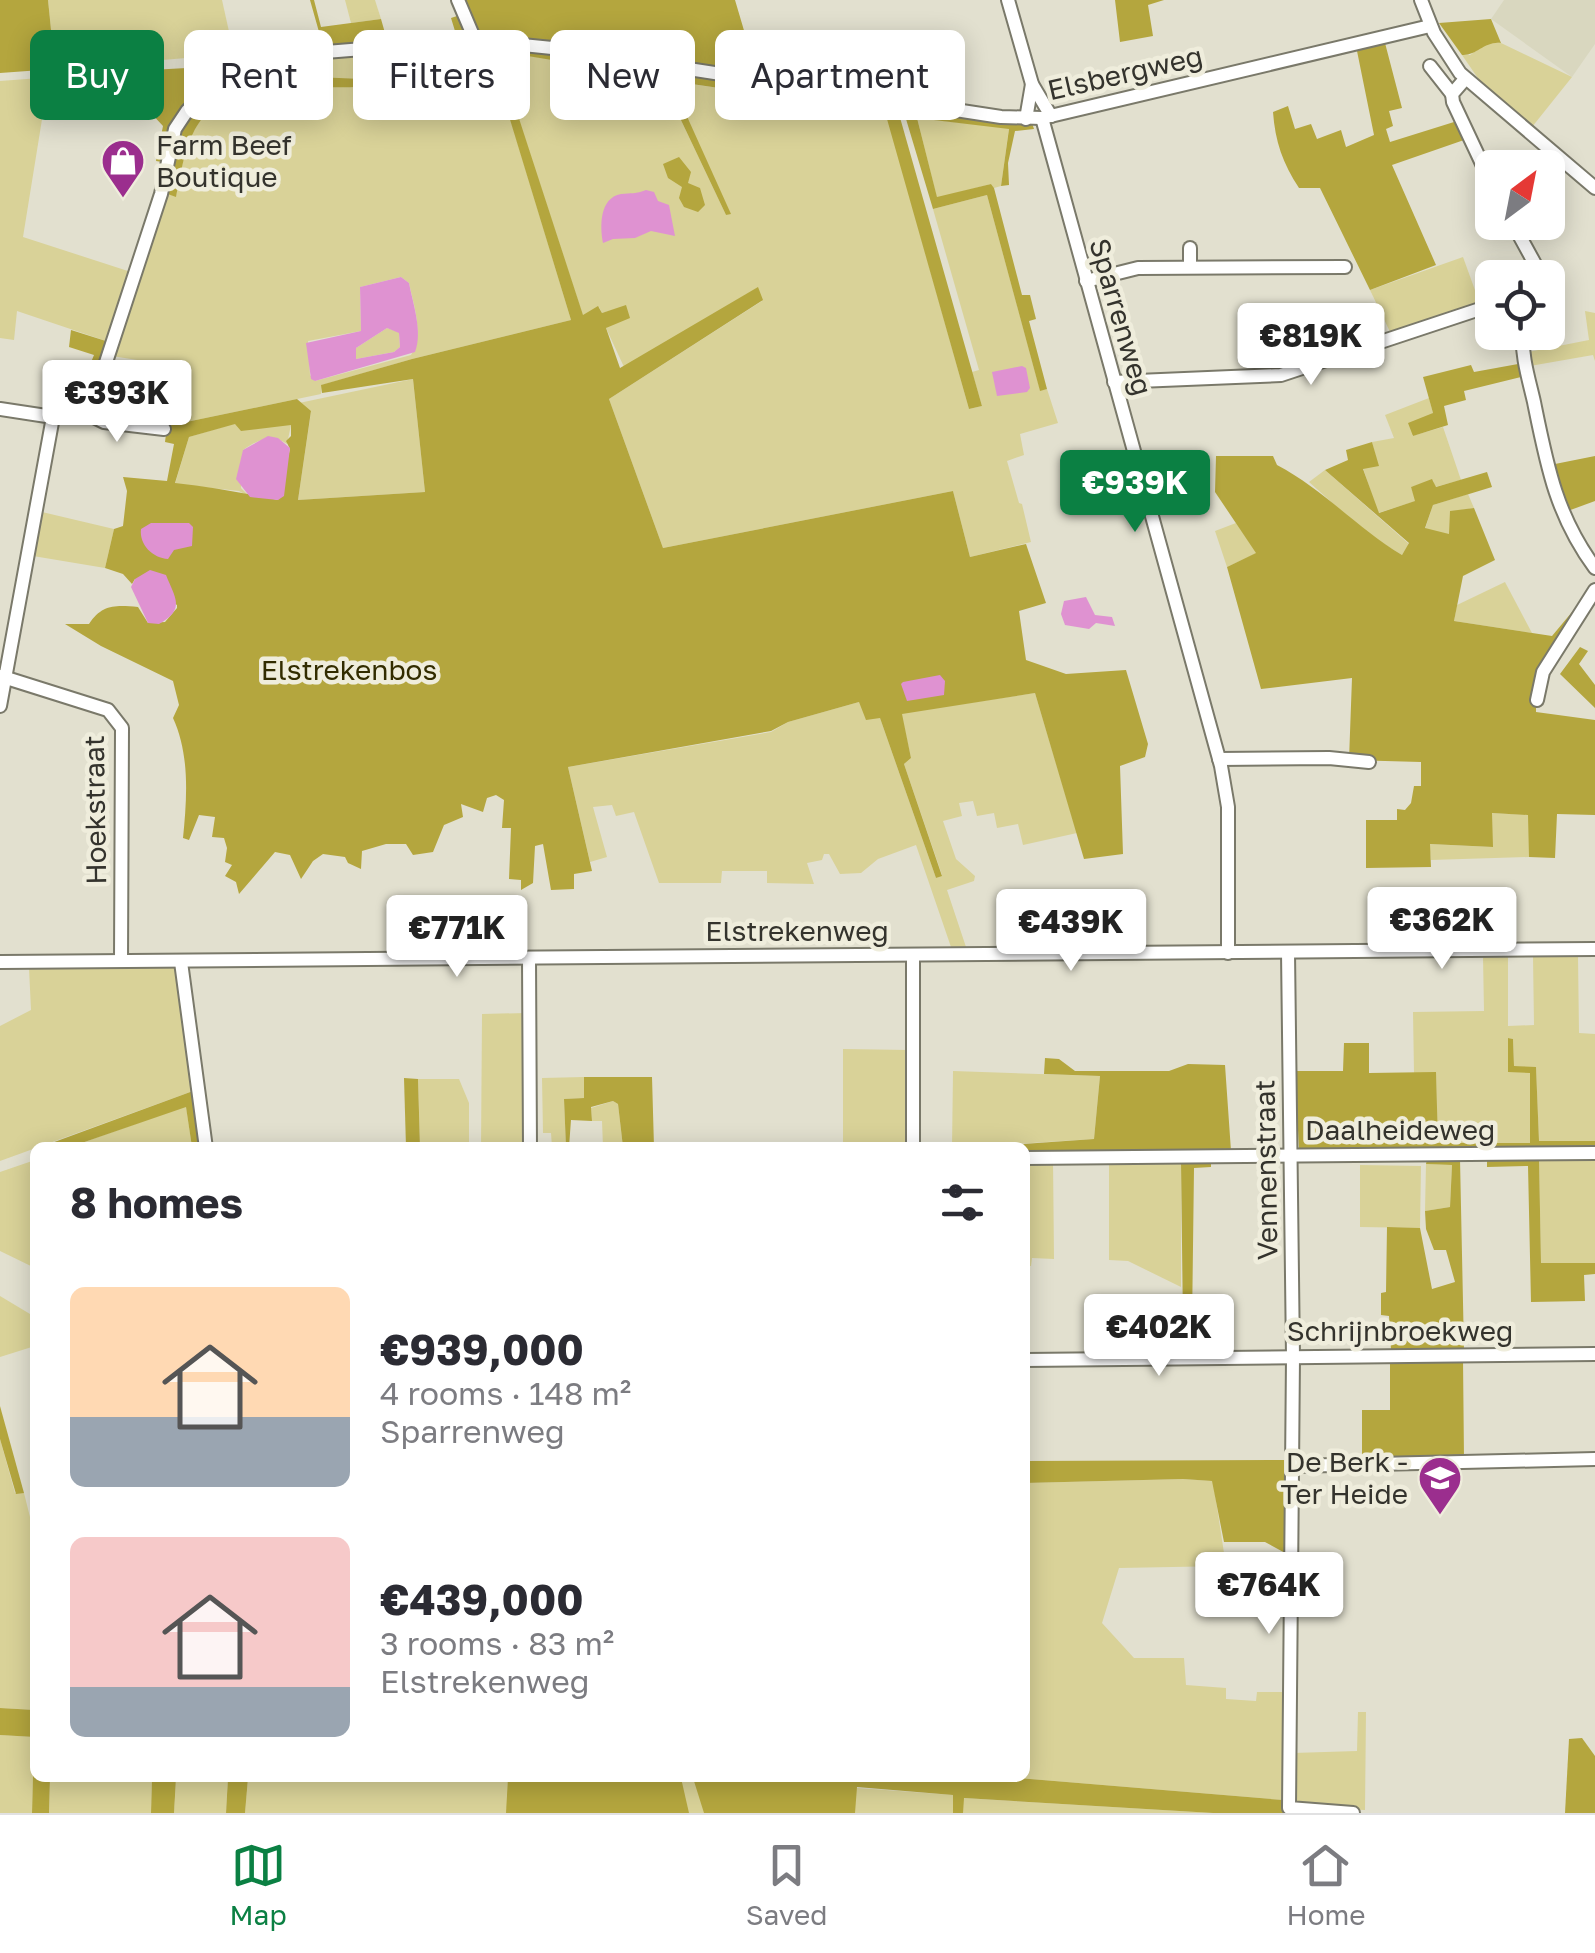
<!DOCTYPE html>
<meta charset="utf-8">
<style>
body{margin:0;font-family:"Golos Text",sans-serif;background:#f2f2f3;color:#2b2b33;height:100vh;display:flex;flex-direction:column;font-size:38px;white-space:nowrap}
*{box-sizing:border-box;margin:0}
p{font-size:32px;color:#7c7c81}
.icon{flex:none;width:55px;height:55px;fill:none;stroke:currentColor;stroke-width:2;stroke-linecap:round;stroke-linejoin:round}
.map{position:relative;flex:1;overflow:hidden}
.drawer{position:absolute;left:30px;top:1142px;width:1000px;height:640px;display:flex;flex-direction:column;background:#fff;border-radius:15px;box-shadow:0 5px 25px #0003}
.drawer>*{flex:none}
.guide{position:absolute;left:30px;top:30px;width:1000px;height:90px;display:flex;gap:20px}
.needle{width:65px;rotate:32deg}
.buttons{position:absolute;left:1475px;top:150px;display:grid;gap:20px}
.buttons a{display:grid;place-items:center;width:90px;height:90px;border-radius:15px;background:#fff;box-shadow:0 5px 25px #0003;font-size:50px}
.price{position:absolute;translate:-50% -85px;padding:0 22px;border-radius:10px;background:#fff;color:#222;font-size:32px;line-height:65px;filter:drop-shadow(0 2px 5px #0008)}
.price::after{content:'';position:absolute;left:50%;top:60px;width:30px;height:22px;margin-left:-15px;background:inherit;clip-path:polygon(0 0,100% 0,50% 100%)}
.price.current{background:#0b8043;color:#fff}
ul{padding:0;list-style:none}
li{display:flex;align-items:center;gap:30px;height:250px;padding:0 40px}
li span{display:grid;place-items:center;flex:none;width:280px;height:200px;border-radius:15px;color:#555}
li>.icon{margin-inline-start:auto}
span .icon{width:120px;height:120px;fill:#fffc;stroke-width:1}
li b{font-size:42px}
h2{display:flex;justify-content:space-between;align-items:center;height:120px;padding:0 40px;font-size:42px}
.tag{padding:0 35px;border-radius:15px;background:#fff;box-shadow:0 5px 25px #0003;font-size:35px;line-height:90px}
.tag.current{background:#0b8043;color:#fff}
.tab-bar{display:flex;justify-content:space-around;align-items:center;height:140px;border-top:2px solid #e1e1e2;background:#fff;font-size:28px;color:#7c7c81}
.tab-bar a{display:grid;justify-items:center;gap:5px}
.tab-bar .current{color:#0b8043}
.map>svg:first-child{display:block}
</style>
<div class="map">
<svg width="1595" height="1813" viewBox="0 0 1595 1813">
<rect width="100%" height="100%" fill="#e2e0cf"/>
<polygon fill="#d9d7bf" points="1504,0 1595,0 1595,44 1572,77 1491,19"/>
<g fill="#d9d298" fill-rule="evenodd">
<polygon points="48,0 222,0 234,54 55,69"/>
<polygon points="345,0 375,0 381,19 351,23"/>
<polygon points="1487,43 1501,43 1572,77 1532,127 1484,87 1462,55 1470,55"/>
<path d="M488 45 571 320 412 359 322 385 321 394 167 426 181 367 112 356 165 193 176 196C182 168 185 138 204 116 238 77 322 91 369 85 387 83 405 75 422 70L424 48ZM401 277 409 283C414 307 424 333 411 355L315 381 310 375 308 341 361 331 360 287Z"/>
<polygon points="410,50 363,79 233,77 209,99 208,95 242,64"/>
<polygon points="496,50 661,78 726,215 730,213 670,81 886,112 969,409 982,406 972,372 979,370 933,209 987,195 1040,390 1047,389 1058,423 1020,434 1024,455 1007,461 1019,503 1022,504 1031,542 970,557 953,491 663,548 609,399 762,301 757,288 624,367 606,328 626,306 602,313 599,307 583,316"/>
<polygon points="133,71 135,96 154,118 44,107 23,237 131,272 109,342 17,311 14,340 0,338 0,81"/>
<polygon points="917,118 1009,128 1001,186 994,188 991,184 937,198"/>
<polygon points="1463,257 1480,304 1392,336 1370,290"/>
<polygon points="1585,311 1595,313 1595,361 1593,355 1530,366 1528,352 1589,340"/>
<polygon points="387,328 399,332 400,347 394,352 356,359 356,348"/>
<polygon points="413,379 425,492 298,500 311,412 299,403"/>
<polygon points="1429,398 1433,413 1412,436 1443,427 1461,480 1435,487 1433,480 1411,487 1416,501 1378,513 1363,468 1378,465 1372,442 1394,438 1385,415"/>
<path d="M236 423 291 425 287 444C272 434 257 440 243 450L241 488 250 497 239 491 175 484 189 437Z"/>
<polygon points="1325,470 1409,544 1402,555 1366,533 1309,482"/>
<polygon points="1468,494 1474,508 1450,512 1450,535 1425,529 1433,505"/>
<polygon points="42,512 114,529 105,568 33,556"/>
<polygon points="1236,523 1257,553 1227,567 1215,531"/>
<polygon points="1505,582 1532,633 1454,621 1457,605"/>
<polygon points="1035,693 1077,833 1023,845 1018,824 997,828 994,813 977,816 973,801 959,803 962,816 943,821 956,859 975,876 974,881 947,890 966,947 951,947 916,845 878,859 861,873 840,874 829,854 824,854 822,860 807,863 814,884 767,883 767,871 722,871 721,883 659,883 634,812 616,816 612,805 593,807 607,857 590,862 568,767 771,732 788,722 859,702 880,718 936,878 942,875 904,764 911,758 901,713"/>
<polygon points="1491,813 1529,815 1529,857 1431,860 1429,844 1492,847"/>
<polygon points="1578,956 1579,1033 1595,1034 1595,1141 1539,1142 1536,1068 1514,1066 1513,1039 1508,1038 1508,1072 1530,1072 1531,1143 1437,1143 1436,1073 1414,1073 1413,1012 1484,1011 1483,957 1508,957 1508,1026 1534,1025 1533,957"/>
<polygon points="29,968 176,968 193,1091 0,1161 0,1026 31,1010"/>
<polygon points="526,1013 527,1147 481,1148 482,1014"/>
<polygon points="843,1049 909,1050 908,1147 843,1147"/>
<polygon points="953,1071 1100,1076 1094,1139 952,1148"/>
<polygon points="584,1077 584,1098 564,1099 566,1147 552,1147 551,1133 543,1133 542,1078"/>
<polygon points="418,1079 459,1079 469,1103 469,1147 420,1147"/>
<polygon points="613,1101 618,1104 623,1147 603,1147 602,1121 592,1121 591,1108"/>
<polygon points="186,1106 192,1147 70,1147"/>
<polygon points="1539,1158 1595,1158 1595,1263 1541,1264"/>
<polygon points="35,1160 35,1268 0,1251 0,1172"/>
<polygon points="1027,1162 1053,1162 1054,1259 1032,1258 1031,1266 1025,1266"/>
<polygon points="1109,1162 1181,1162 1181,1287 1128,1261 1109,1260"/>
<polygon points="1426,1164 1452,1165 1450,1207 1425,1211"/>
<polygon points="1360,1165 1421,1166 1420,1228 1360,1227"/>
<polygon points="0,1296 35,1317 35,1346 0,1357"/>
<polygon points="0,1439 15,1493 24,1493 35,1537 35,1710 0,1708"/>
<polygon points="1183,1479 1213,1481 1226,1566 1119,1568 1102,1623 1134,1658 1184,1658 1186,1685 1226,1688 1226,1699 1256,1701 1257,1692 1283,1692 1283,1800 1018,1778 1025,1778 1025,1483"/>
<polygon points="1358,1712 1366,1712 1365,1810 1300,1807 1295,1803 1293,1753 1357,1751"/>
<polygon points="0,1735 34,1737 32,1813 0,1813"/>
<polygon points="50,1778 152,1778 151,1813 49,1813"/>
<polygon points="176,1778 228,1778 226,1813 174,1813"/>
<polygon points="248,1778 722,1778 954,1795 953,1813 245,1813"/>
<polygon points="963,1798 1213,1813 963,1813"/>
</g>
<g fill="#b4a63e" fill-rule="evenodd">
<polygon points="0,0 48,0 55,69 0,73"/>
<polygon points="310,0 314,0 321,27 381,19 385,33 455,31 451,18 460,15 466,35 323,46"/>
<path d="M465 0H735L748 44 742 74 744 84 897 107 982 406 969 409 885 112 671 81 731 214 726 215 661 78 497 51 583 315 598 306 602 313 626 305 630 318 606 328 620 368 758 287 763 300 609 399 663 548 953 491 970 557 1026 544 1046 603 1019 611 1026 660 1066 674 1126 670 1148 744 1145 757 1120 766 1123 854 1084 859 1035 693 902 714 911 758 904 764 942 876 936 878 880 718 866 720 859 702 788 722 771 731 568 767 592 871 574 874V889L551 890 543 844 535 846 533 883 521 890V880L509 879 511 828H502L504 800 496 795 487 798 483 812 461 804 463 817 444 825 433 852 413 855 406 844H386L362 851 361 869 348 863 345 857 323 854 313 861 301 879 290 855 275 852 239 894 236 882 225 876 232 865 225 862 227 848 224 838 212 837 215 817 199 815 189 840 183 838C187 798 190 755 173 718L179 705 173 681 101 646 65 624H89C102 604 116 605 138 607L148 623 165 622 177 608V605L135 579 132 584 123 574 105 568 114 529 123 526 127 491 123 477 167 481 174 444 165 442 167 426 297 399 311 411 298 500 425 492 413 379 322 393 321 385 412 359 571 320 484 34H479ZM235 424 241 431 291 425V436L286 441 290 449 278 500C244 493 211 487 175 483L189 437Z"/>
<polygon points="1115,0 1164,0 1148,5 1153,36 1120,42"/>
<path d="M1491 19 1501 43C1484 41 1477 56 1462 55L1439 23Z"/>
<path d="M1385 43 1402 108 1389 111 1393 126 1386 129 1390 142 1454 122 1464 140 1392 165 1436 265 1370 290 1320 188H1299C1283 164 1275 141 1273 112L1288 106 1295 129 1311 124 1317 139 1341 130 1346 147 1374 135 1357 51Z"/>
<path d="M424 48 428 60 422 70C405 75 387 83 369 86 322 91 237 77 204 116 185 139 182 169 176 197L165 193 174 164 156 161 163 126 135 96 133 71 222 66 210 98 233 77 243 74 363 79 410 50Z"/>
<polygon points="903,109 1032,123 1034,129 1015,131 1008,163 1009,185 1001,186 1009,129 917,118 937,197 991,184 994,188 1022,295 1030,295 1036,319 1029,321 1047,389 1040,391 987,195 933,209"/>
<polygon points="679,157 691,172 688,183 700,188 705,205 698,212 684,207 679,198 682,187 668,178 663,164"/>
<polygon points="71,330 109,342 83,409 64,413 73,406 94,355 69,347"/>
<polygon points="1518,364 1521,377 1464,391 1466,400 1444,406 1448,425 1413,436 1408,423 1433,413 1423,377 1471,365 1474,372"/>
<path d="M1372 442 1379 466 1363 469 1379 513 1415 501 1411 487 1432 479 1436 487 1487 472 1492 487 1433 505 1425 528 1449 534 1450 511 1474 508 1495 560 1463 576 1454 621 1552 636 1582 600 1536 694V712L1595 720V815L1557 814 1555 858 1529 857 1528 815 1492 813 1493 847 1430 844 1431 867 1366 868V820H1397V809L1405 810 1411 803 1414 786H1421V762L1349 760 1352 678 1261 689 1227 567 1256 553 1215 492 1216 456H1273L1277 465C1323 489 1357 528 1402 555L1409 543 1325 470 1348 460 1346 450Z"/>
<polygon points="1595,456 1595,501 1565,512 1550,465"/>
<polygon points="1580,647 1588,651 1579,664 1595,685 1595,708 1560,674"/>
<polygon points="1508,1038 1513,1039 1514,1066 1536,1067 1539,1141 1595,1141 1595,1149 1299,1150 1295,1071 1343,1071 1344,1043 1369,1043 1369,1073 1436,1072 1438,1143 1530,1143 1530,1073 1508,1072"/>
<polygon points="1045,1058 1059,1059 1075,1071 1169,1071 1188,1064 1225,1065 1231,1151 1025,1152 1025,1148 964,1148 1094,1139 1100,1076 1044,1074"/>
<polygon points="584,1077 652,1077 654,1147 744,1147 623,1147 618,1104 613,1101 591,1107 592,1121 571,1120 569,1147 566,1147 564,1099 584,1098"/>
<polygon points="404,1078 418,1079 420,1147 406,1147"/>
<polygon points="193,1091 202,1147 192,1147 186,1107 70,1147 38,1148"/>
<polygon points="1539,1158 1541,1263 1595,1263 1595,1274 1584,1275 1585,1301 1531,1302 1528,1166 1487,1167 1487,1159"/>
<polygon points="1427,1159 1460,1159 1464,1350 1391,1350 1389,1316 1381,1315 1381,1293 1386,1292 1387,1227 1420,1228 1432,1289 1455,1282 1446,1250 1434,1250 1426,1229 1425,1211 1450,1207 1452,1165 1426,1164"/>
<polygon points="1211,1161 1211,1167 1194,1168 1192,1325 1183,1324 1181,1162"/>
<polygon points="1390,1359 1463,1359 1464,1459 1362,1459 1362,1410 1390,1410"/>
<polygon points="0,1406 24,1493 16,1494 0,1439"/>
<polygon points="1287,1460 1287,1554 1265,1542 1224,1542 1212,1481 1183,1479 1025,1483 1025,1461"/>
<polygon points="0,1708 35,1710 35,1778 50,1778 49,1813 32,1813 34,1737 0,1735"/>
<polygon points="1582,1738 1595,1756 1595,1813 1565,1813 1569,1739"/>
<polygon points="152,1778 176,1778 174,1813 151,1813"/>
<polygon points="228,1778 248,1778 245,1813 226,1813"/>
<polygon points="508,1778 681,1778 689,1813 506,1813"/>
<polygon points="693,1778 1018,1778 1283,1800 1283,1813 1213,1813 964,1798 963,1813 953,1813 953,1795 857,1787 855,1813 704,1813"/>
</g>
<g fill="#df92d1" fill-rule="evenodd">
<path d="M646 190 654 192 658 201 669 205 675 236 651 231 635 238 613 239 603 243C600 227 599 198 621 194 631 193 636 194 646 190Z"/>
<path d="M401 277 409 283C413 304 423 332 415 352L315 381 311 379 306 343 361 331 360 287ZM387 328 399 333 400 347 394 352 356 359V348Z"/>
<polygon points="1022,366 1026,368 1030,388 1027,392 997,396 992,372"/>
<polygon points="268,436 278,438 290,448 284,496 278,500 250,497 236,479 243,450"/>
<path d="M151 523H189L193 527 192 546 174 550 168 559C153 558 139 545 141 529Z"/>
<path d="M150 570 166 575C175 598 186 609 159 624L148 623 131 587 135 579Z"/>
<polygon points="1086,597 1095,615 1112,617 1115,626 1096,623 1089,629 1065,625 1061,614 1064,601"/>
<polygon points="940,675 945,681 944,695 907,701 901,684 903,682"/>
</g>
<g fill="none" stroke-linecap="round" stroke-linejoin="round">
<defs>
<g id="minor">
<polyline points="458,0 475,40"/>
<polyline points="1008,0 1032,84 1051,116"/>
<polyline points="1421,0 1434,33 1460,73 1595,188"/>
<polyline points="1430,66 1452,94"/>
<polyline points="1465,79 1452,94 1453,102 1492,185"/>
<polyline points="1042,118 1221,766 1228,807 1228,953"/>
<polyline points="1026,119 1032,84"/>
<polyline points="1512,222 1535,264 1536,278"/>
<polyline points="1190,267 1190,248"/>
<polyline points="1086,281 1138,268 1345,267"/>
<path d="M1523 332C1521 355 1529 380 1534 402 1547 466 1556 515 1595 568"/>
<polyline points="1114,382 1281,375 1492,305"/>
<polyline points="0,409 53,417 86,413 104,422 164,429"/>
<polyline points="86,413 92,405 161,194 175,129 187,111 239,59 475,40 552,48 1001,117 1042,118 1430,26"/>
<polyline points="0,676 108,710 122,728 121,961"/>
<polyline points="1537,700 1543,672 1595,590"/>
<polyline points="0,706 53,417"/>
<polyline points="1219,759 1329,758 1369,762"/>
<polyline points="1288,952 1293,1357 1289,1808 1353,1813"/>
<polyline points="529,958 530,1148"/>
<polyline points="0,962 1595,949"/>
<polyline points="181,962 206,1148"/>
<polyline points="913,1148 913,955"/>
<polyline points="1025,1158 1595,1153"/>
<polyline points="1025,1360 1595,1354"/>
<polyline points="1292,1466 1595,1459"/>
</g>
</defs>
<use href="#minor" stroke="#7a796a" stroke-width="16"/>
<use href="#minor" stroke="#fff" stroke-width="12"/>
</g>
<defs>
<symbol id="shop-pin" viewBox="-11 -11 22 30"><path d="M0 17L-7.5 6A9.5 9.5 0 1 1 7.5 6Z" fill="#9b2e8e" stroke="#efeddc"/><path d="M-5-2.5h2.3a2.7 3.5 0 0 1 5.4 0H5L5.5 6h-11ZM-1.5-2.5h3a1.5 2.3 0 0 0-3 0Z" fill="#fff"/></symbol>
<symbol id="school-pin" viewBox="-11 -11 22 30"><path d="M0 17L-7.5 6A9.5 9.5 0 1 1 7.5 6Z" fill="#9b2e8e" stroke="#efeddc"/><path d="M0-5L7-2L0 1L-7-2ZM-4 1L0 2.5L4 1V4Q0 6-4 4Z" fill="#fff"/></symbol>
</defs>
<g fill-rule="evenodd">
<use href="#shop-pin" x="98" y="136" width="50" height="68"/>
<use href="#school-pin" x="1415" y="1453" width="50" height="68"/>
</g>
<g text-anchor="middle" stroke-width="9" stroke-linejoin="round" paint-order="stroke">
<g font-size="28" fill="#34332d" stroke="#efeddc">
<text transform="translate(1125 73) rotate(-13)" y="10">Elsbergweg</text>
<text transform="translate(1121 317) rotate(74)" y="10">Sparrenweg</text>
<text transform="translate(95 810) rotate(-91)" y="10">Hoekstraat</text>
<text x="797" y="941">Elstrekenweg</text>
<text x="1400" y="1140">Daalheideweg</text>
<text transform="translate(1266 1170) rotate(-91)" y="10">Vennenstraat</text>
<text x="1400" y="1341">Schrijnbroekweg</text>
</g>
<g font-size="28" fill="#34332d" stroke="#efeddc" text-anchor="start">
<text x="156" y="155">Farm Beef<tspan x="156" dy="32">Boutique</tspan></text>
<text x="1408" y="1472" text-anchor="end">De Berk -<tspan x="1408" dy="32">Ter Heide</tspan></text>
</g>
<g font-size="28" fill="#322c00" stroke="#efeddc">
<text x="349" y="680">Elstrekenbos</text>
</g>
</g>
</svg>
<div class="buttons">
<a><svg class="needle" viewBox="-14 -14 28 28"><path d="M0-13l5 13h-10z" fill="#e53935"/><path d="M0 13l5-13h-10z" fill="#7c7c81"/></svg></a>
<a><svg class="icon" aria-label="locate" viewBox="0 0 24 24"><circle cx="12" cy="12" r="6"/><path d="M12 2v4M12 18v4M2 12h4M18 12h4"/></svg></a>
</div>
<b class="price" style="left:1311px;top:388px">€819K</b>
<b class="price" style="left:117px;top:445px">€393K</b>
<b class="price current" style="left:1135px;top:535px">€939K</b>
<b class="price" style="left:1442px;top:972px">€362K</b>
<b class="price" style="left:1071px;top:974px">€439K</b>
<b class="price" style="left:457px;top:980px">€771K</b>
<b class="price" style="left:1159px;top:1379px">€402K</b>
<b class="price" style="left:1269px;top:1637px">€764K</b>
<div class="guide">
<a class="tag current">Buy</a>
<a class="tag">Rent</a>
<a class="tag">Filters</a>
<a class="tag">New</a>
<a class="tag">Apartment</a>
</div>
<section class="drawer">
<h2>8 homes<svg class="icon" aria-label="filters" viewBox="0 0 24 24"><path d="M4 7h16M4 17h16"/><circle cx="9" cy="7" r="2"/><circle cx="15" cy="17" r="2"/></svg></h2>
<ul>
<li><span style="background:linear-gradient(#ffd9b3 65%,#9aa5b1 0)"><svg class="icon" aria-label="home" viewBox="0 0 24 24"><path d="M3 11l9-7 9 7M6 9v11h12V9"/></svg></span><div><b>€939,000</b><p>4 rooms · 148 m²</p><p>Sparrenweg</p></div></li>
<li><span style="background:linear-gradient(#f6c9c9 75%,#9aa5b1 0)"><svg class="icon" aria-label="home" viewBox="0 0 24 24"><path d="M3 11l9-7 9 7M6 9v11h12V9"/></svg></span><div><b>€439,000</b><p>3 rooms · 83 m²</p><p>Elstrekenweg</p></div></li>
</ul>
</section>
</div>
<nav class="tab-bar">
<a class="current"><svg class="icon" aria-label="map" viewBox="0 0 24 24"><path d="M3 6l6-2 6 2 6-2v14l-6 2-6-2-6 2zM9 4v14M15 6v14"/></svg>Map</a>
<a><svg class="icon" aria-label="saved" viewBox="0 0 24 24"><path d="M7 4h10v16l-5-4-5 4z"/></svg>Saved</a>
<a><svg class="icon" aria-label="home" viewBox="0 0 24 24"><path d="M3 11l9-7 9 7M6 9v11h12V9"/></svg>Home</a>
</nav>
